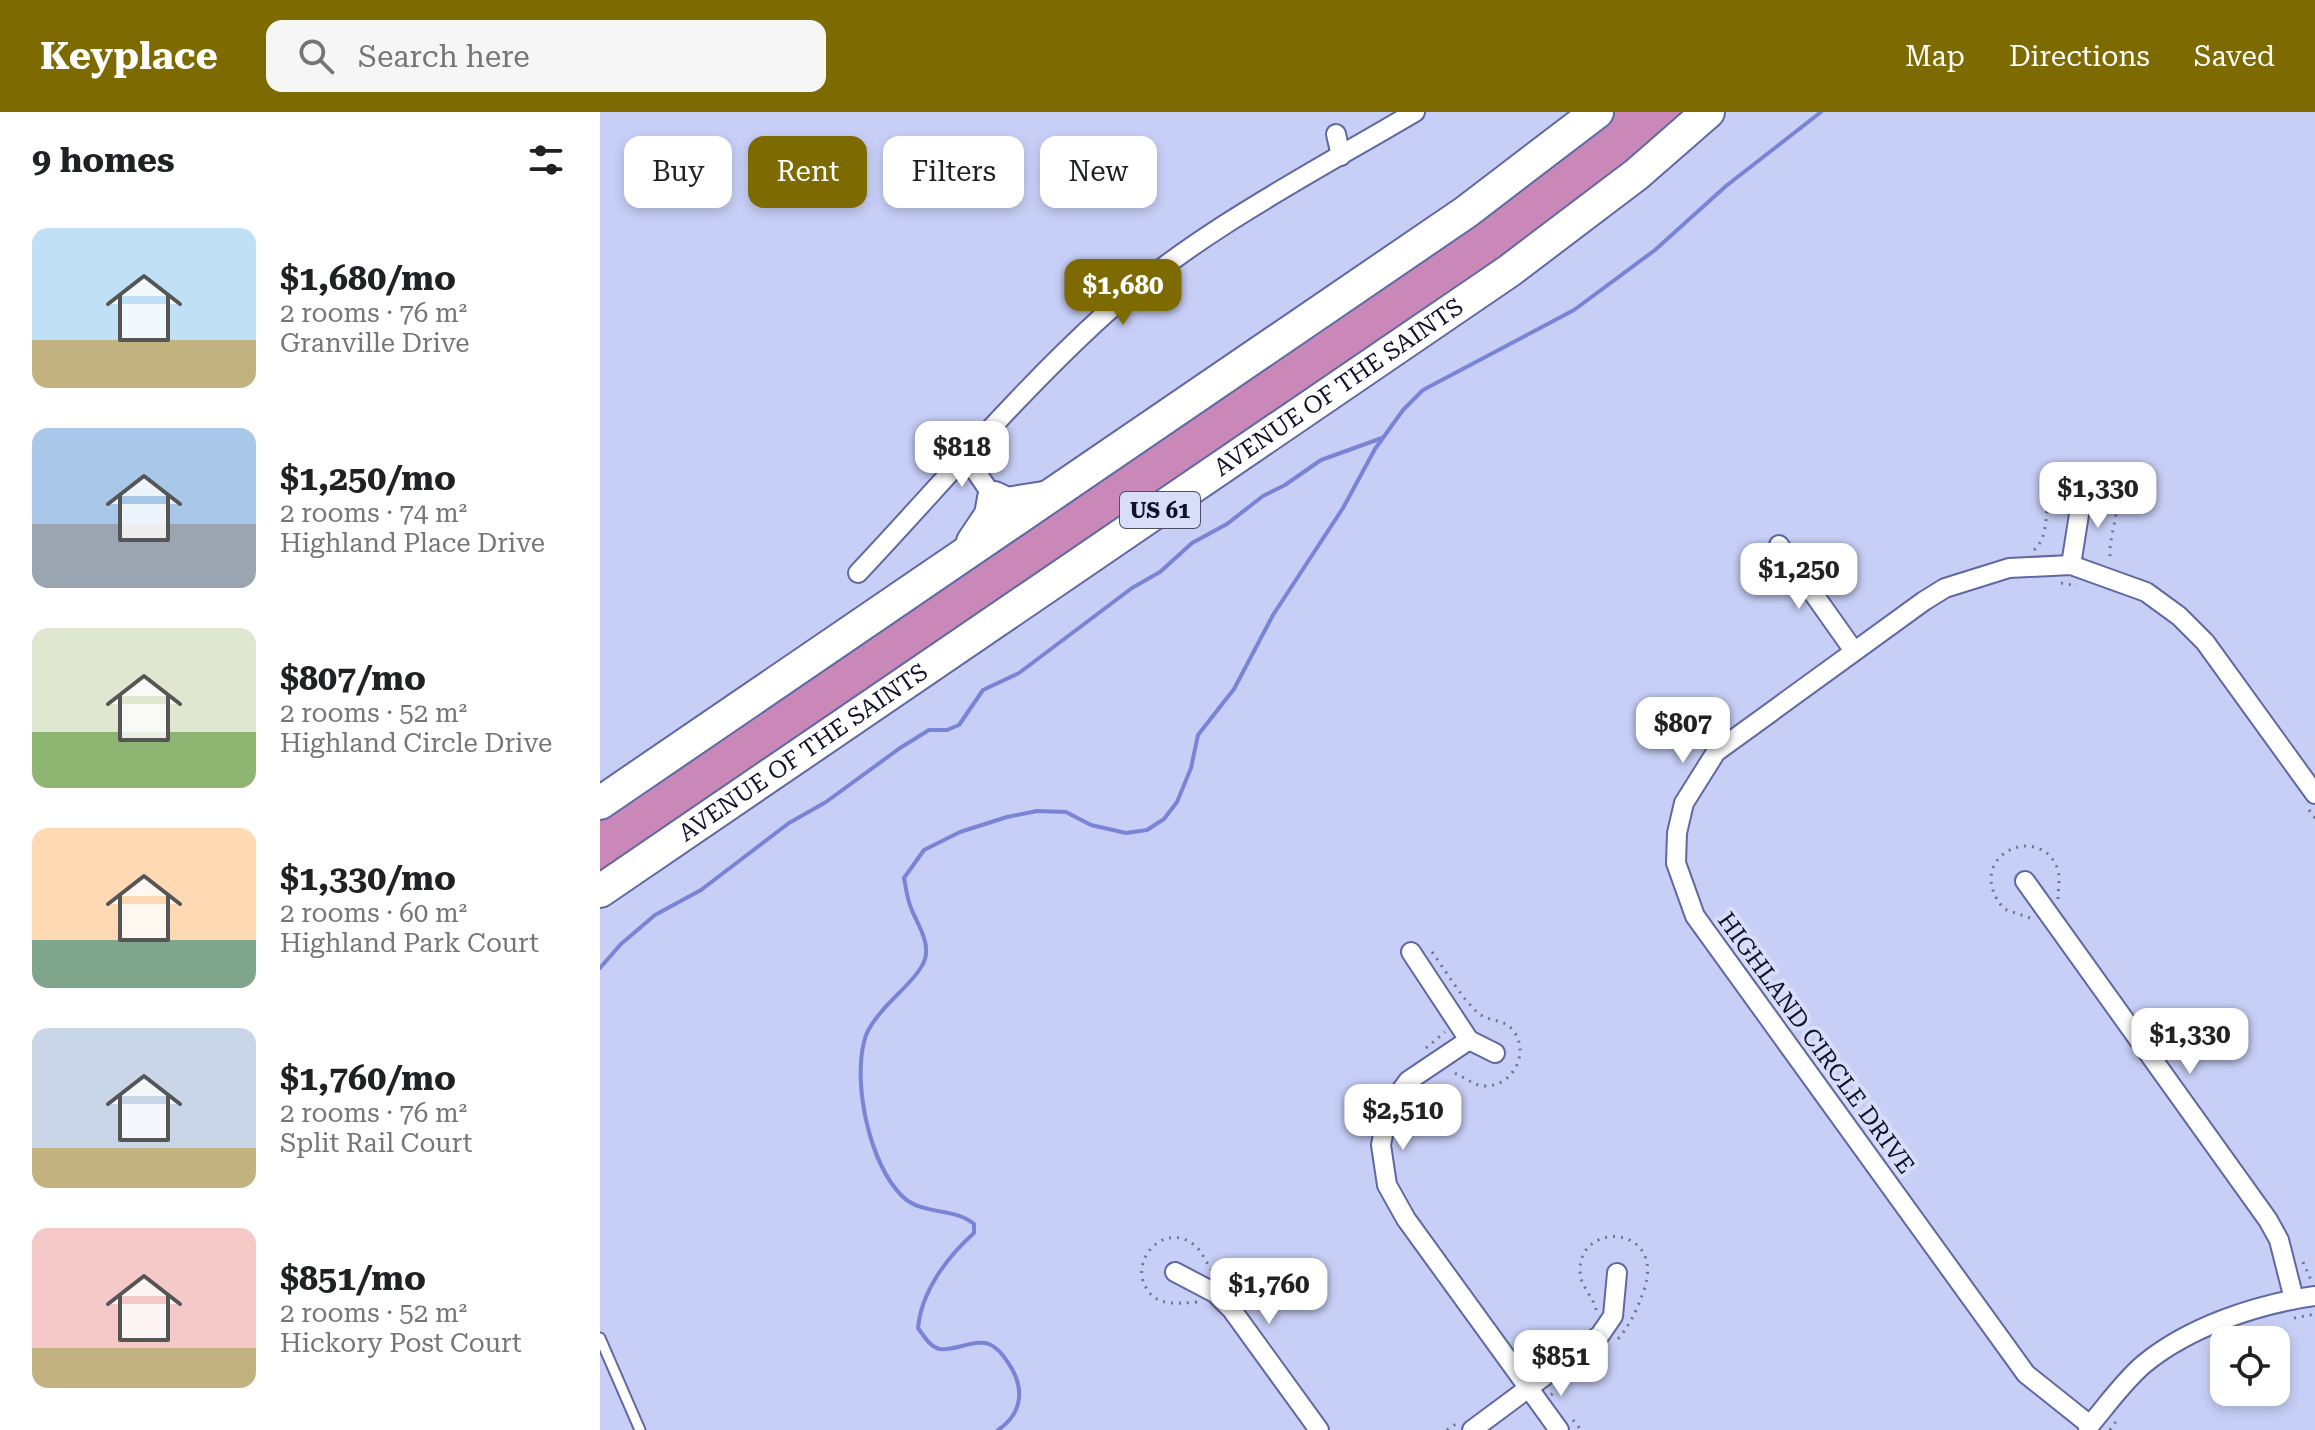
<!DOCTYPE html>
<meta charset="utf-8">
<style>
body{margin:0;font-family:"Roboto Serif",serif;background:#f6f6f6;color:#202124;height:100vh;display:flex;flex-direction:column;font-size:30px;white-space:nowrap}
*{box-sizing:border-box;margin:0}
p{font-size:26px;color:#757577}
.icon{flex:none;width:44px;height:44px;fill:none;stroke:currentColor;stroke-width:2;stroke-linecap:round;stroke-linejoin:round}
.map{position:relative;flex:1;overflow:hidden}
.drawer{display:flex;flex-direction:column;background:#fff;width:600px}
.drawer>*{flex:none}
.guide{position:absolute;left:24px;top:24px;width:760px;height:72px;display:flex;gap:16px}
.fabs{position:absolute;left:1610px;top:1214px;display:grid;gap:16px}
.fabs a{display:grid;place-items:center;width:80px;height:80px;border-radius:16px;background:#fff;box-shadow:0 4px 12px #0003;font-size:40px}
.price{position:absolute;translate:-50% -68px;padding:0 18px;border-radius:16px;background:#fff;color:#222;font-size:26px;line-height:52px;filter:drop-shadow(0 2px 4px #0008)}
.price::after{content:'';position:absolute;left:50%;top:48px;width:24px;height:18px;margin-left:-12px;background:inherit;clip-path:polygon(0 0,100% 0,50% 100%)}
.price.current{background:#7d6a01;color:#fff}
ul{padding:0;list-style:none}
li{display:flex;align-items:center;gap:24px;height:200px;padding:0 32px}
li span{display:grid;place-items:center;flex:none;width:224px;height:160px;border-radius:16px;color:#555}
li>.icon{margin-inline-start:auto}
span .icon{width:96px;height:96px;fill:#fffc;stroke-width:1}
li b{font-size:34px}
h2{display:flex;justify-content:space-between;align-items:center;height:96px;padding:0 32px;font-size:34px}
.tag{padding:0 28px;border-radius:16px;background:#fff;box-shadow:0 4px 12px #0003;font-size:28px;line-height:72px}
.tag.current{background:#7d6a01;color:#fff}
header{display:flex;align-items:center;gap:48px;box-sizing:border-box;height:112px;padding:0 40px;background:#7d6a01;color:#fff}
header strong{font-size:38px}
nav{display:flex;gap:44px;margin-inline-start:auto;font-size:28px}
.search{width:560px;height:72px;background:#f6f6f6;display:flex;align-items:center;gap:20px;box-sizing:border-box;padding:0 28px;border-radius:16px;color:#757577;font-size:30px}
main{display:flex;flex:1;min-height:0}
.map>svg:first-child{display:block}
</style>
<header>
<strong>Keyplace</strong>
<div class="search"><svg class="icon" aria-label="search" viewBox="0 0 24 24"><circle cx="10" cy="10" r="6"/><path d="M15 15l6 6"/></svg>Search here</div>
<nav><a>Map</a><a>Directions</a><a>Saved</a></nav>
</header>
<main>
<section class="drawer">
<h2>9 homes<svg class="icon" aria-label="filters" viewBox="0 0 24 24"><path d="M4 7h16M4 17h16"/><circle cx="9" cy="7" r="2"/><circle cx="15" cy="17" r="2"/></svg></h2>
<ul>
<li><span style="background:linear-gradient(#bfe0f5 70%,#c2b280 0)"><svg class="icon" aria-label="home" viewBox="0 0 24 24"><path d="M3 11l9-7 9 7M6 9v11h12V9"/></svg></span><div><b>$1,680/mo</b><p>2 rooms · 76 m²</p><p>Granville Drive</p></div></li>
<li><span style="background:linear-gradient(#a9c7e8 60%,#9aa5b1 0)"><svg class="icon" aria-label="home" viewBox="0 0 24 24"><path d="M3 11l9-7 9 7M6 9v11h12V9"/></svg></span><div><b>$1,250/mo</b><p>2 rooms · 74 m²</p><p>Highland Place Drive</p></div></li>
<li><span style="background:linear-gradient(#dfe7d0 65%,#8fb573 0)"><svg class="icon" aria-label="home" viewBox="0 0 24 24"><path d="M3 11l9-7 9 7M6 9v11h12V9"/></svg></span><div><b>$807/mo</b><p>2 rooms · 52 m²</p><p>Highland Circle Drive</p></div></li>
<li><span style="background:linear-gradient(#ffd9b3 70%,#7fa58c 0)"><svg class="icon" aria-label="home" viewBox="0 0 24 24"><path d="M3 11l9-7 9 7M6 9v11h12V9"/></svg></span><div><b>$1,330/mo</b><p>2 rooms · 60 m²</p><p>Highland Park Court</p></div></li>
<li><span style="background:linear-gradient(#c9d6e8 75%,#c2b280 0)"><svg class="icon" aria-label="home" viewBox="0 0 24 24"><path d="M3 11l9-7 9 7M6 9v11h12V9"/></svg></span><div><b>$1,760/mo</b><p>2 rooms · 76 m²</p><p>Split Rail Court</p></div></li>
<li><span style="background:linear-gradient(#f6c9c9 75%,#c2b280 0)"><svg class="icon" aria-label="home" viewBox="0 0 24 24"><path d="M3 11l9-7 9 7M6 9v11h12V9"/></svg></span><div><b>$851/mo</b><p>2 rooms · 52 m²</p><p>Hickory Post Court</p></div></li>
</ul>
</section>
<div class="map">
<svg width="1715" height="1318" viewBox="0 0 1715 1318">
<rect width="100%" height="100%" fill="#c8cff7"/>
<polygon fill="#ca88b9" points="1011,0 1095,0 1012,71 0,768 0,704"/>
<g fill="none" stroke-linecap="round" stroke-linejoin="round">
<g stroke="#7984d6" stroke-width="4">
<polyline points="0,856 21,832 55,803 101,778 189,711 226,690 300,636 329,618 347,618 359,613 383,578 419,561 532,476 560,460 592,431 627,412 663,384 685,373 721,348 782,326"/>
<path d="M398 1318C424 1300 425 1274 407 1249 403 1243 396 1235 389 1232 373 1227 356 1239 340 1237 330 1235 324 1224 318 1216 321 1180 347 1145 374 1121V1112C355 1095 322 1104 302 1084 270 1052 253 974 264 930 266 919 275 907 282 899 294 884 325 860 326 842 328 827 316 809 311 796 307 786 306 776 304 766L324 738 360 720 407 705 437 699 466 700 491 713 526 721 547 718 564 707 577 690 591 656 598 623 634 577 673 503 743 396 775 337 803 298 823 278 974 198 1055 138 1126 74 1221 0"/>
</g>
<defs>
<polyline id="service" points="0,1226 40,1318"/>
<g id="minor">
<polyline points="736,22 741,44"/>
<polyline points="366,345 394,386"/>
<polyline points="1179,433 1254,539"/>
<polyline points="1471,453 1483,377"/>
<path d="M258 461C339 375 417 282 505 202 597 120 710 62 815 0"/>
<polyline points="1425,769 1668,1108 1679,1128 1694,1187"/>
<polyline points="811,840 869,928 808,969 788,996 781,1033 787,1073 806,1107 959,1318"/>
<polyline points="869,928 895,941"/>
<polyline points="575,1160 615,1181 632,1198 719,1318"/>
<polyline points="1490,1313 1426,1262 1095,804 1076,751 1077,721 1084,691 1116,640 1324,489 1345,476 1409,456 1471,453 1546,480 1579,504 1605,530 1715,682"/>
<polyline points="872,1318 1000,1223 1013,1204 1017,1161"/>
<path d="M1488 1318 1490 1313C1507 1293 1524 1269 1544 1252 1589 1215 1657 1192 1715 1184"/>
</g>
<g id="motorway">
<polyline points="373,430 391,403 394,386 407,392 444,386"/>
<polyline points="0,691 866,100 997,0"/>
<path id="s1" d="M0 779 909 159 1037 62 1108 0"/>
</g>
</defs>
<use href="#service" stroke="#5f68a3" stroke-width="13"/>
<use href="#minor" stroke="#5f68a3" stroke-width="22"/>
<use href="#motorway" stroke="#5f68a3" stroke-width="36"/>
<g stroke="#6e7393" stroke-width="3" stroke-dasharray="2 6" stroke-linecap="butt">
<path d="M1434 438C1456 418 1436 378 1466 361 1475 356 1486 356 1495 360 1505 364 1513 373 1515 383 1521 404 1506 428 1511 450"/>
<polyline points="1461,471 1477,474"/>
<polyline points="1709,698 1715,706"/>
<path d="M1430 806 1404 797C1361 746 1437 709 1457 755 1461 766 1458 776 1458 787"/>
<path d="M832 840C846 859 860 884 877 900 888 911 905 905 915 921 929 943 912 975 884 974 871 973 862 962 850 960"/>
<polyline points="826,936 845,920"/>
<polyline points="1703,1150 1711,1168"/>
<path d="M597 1190C572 1192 551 1195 542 1166 538 1139 567 1113 593 1132 604 1140 606 1154 616 1162"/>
<path d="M996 1198C993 1183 980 1175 980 1159 979 1108 1066 1113 1044 1178 1037 1197 1031 1212 1018 1227"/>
<polyline points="1694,1206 1715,1202"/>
<polyline points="951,1283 976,1263"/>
<polyline points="973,1308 981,1318"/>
<polyline points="847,1318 857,1311"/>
<polyline points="1510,1318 1517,1308"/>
</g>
<use href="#service" stroke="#fff" stroke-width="9"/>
<use href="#minor" stroke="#fff" stroke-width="18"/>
<use href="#motorway" stroke="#fff" stroke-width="32"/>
</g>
<g text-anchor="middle" stroke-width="8" stroke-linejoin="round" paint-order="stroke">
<rect fill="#d8ddf8" stroke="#4c4f68" stroke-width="2" x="520" y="380" width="80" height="36" rx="6"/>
<g font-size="22" font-weight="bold" fill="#10122a">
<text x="560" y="406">US 61</text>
</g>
<g font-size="24" fill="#10122a" stroke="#d8ddf8">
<text dy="8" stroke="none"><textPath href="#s1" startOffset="894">AVENUE OF THE SAINTS</textPath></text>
<text dy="8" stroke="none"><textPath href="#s1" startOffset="246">AVENUE OF THE SAINTS</textPath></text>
<text transform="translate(1216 931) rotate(54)" y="8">HIGHLAND CIRCLE DRIVE</text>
</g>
</g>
</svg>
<div class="fabs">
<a><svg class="icon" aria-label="locate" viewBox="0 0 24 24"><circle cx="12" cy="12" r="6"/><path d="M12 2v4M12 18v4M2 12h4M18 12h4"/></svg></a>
</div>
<b class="price current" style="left:523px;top:215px">$1,680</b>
<b class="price" style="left:362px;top:377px">$818</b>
<b class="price" style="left:1498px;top:418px">$1,330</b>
<b class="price" style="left:1199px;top:499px">$1,250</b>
<b class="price" style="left:1083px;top:653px">$807</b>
<b class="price" style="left:1590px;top:964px">$1,330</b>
<b class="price" style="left:803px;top:1040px">$2,510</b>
<b class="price" style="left:669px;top:1214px">$1,760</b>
<b class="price" style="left:961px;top:1286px">$851</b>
<div class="guide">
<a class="tag">Buy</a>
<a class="tag current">Rent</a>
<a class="tag">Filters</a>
<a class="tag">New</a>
</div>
</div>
</main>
